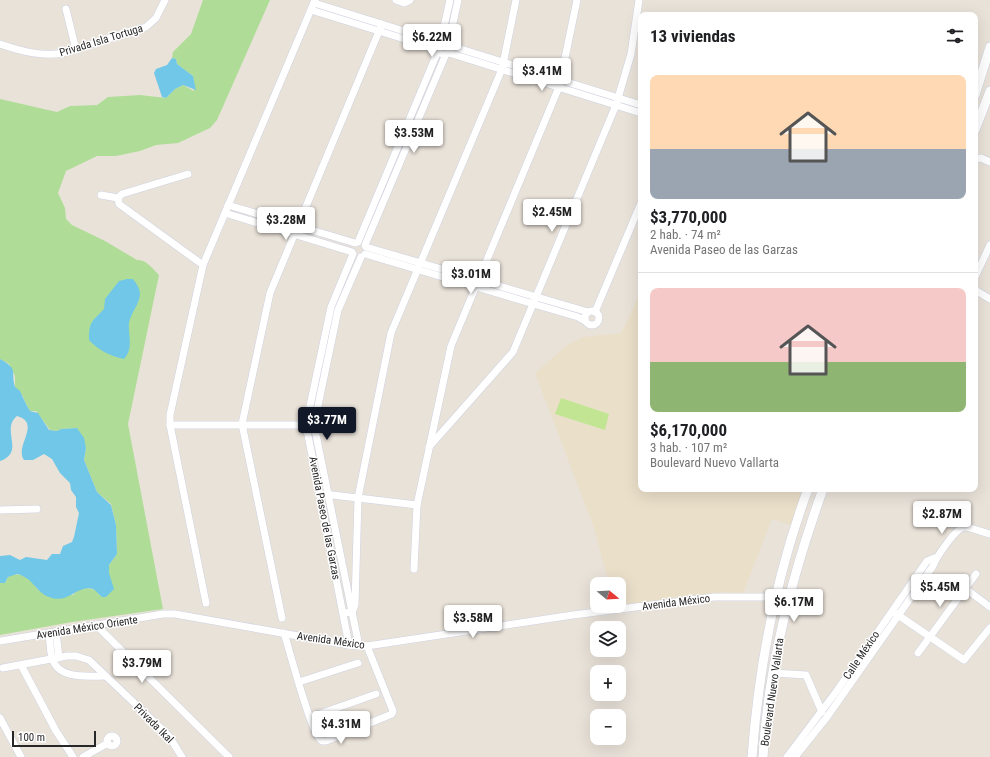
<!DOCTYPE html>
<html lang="es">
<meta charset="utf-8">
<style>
body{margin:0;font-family:"Roboto Condensed",sans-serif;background:#f2f2f2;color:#202124;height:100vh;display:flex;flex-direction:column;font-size:15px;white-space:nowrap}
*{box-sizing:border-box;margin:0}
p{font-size:13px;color:#757577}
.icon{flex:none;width:22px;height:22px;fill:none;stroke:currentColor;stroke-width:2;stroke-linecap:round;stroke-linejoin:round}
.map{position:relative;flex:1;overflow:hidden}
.side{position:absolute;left:638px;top:12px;width:340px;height:480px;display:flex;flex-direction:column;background:#fff;border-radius:8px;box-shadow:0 4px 16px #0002}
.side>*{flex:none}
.needle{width:26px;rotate:108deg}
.buttons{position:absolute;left:590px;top:577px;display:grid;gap:8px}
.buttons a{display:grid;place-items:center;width:36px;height:36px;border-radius:8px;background:#fff;box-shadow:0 4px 16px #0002;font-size:20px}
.scale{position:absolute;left:12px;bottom:10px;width:84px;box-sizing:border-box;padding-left:4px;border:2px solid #272727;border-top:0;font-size:11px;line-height:14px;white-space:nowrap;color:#272727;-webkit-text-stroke:3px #fff;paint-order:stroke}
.price{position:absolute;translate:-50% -34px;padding:0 9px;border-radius:4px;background:#fff;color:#222;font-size:13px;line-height:26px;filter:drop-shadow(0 1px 2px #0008)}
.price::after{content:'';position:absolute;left:50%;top:24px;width:12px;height:9px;margin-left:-6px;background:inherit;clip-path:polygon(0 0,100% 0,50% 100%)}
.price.on{background:#111827;color:#fff}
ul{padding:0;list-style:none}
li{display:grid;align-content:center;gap:8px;height:212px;padding:0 12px}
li+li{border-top:1px solid #e0e0e0}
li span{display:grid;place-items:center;height:124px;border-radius:8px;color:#555}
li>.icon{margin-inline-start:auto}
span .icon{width:72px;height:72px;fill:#fffc;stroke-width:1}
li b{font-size:17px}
h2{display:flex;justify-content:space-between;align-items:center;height:48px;padding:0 12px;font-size:17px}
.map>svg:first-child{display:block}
</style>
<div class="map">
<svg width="990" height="757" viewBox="0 0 990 757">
<rect width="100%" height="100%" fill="#e9e2d9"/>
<polygon fill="#eadfc9" points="641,292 641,489 803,489 791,525 772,519 743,594 725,592 615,607 619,606 619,584 609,584 594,528 535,373 567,345 584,337 621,333"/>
<path fill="#afdd97" d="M203 0H270L217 120 210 128 178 143 156 145 140 151 116 156H97L66 171 58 193 65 208 66 219 72 225 105 241 137 260C146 259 153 269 159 275L128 424 163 609 72 622 0 635V583H5L8 577C21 570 31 579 38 590L73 595C80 587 88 587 97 591L99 595 109 573V565L117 554 116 525 111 504 97 492 84 460 86 448 77 428 61 429 57 431 50 430 36 411H30C25 404 23 391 15 388V376L9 364 0 359V99L57 112 70 106 97 105 108 97 140 95 166 98 175 89 183 85 194 91 193 76 177 64 176 59 172 58 173 52 191 34Z"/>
<polygon fill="#c2e593" points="561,398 609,414 605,430 555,414"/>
<g fill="#70c7e7">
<polygon points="172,58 176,59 177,64 193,76 196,90 183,85 175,89 166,98 162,97 154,73 156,69 167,65"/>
<path d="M127 279H133C136 283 139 287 140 293 140 304 131 312 129 323 128 336 134 348 124 359 110 356 98 350 89 340 89 321 92 322 104 309L105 299 119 281Z"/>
<path d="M0 359C20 370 10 372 15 387L20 391 27 406 30 411 38 413 49 430 57 431 61 429 77 428 84 438 86 448 84 460 97 492 111 505 116 525 117 554 109 565V573L114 589 106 597H102C98 594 97 591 93 589 77 584 69 605 49 597 35 592 34 578 17 574L8 577 5 583H0V556L10 555 20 560 26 557 47 560 52 554H60L63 546 72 542 74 537 79 513 76 507V497L71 490 70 483 60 473 52 459 44 454 33 460H24C14 446 42 423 17 416 0 430 26 452 0 461Z"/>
</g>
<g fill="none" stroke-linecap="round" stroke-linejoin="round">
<defs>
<g id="street">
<polyline points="396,0 404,3 410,0"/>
<polyline points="314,3 439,42"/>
<polyline points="66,9 76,50"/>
<polyline points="311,10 437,49"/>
<circle cx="444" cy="47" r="7"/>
<polyline points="441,40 450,0"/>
<polyline points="449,42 458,0"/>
<path d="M0 44C21 51 42 57 63 53L146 27 156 18 165 0"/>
<polyline points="451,46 641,105"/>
<polyline points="449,53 641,113"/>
<polyline points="975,159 981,158 990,162"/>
<polyline points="101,195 118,198"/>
<polyline points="118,198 119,204 203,265"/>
<polyline points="118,198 122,194 188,174"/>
<polyline points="228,205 355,243"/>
<polyline points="225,213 352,252"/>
<polyline points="358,242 438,51"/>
<polyline points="365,245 446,54"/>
<polyline points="366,247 588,312"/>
<polyline points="365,254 578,317 585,321"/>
<polyline points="975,277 990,245"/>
<polyline points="975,290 990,299"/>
<circle cx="592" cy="318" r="7"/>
<polyline points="595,312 641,203"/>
<polyline points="170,425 309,425"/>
<polyline points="429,447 513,352 616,105 631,54 639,0"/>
<polyline points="324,494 417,505"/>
<polyline points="0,510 37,509"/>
<polyline points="414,569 417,505 451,346 559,87 577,0"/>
<polyline points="966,589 990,607"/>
<polyline points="206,603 170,425 170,415 203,265 315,0"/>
<polyline points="344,613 352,612 355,605 358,498 391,333 502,69 516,0"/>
<polyline points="895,613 964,660 990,628"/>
<polyline points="282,618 242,424 270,293 382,24"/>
<polyline points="96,625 229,757"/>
<polyline points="56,632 59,658"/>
<path d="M49 633C50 641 50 650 52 658 58 680 88 676 105 676"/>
<path d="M284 633C290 652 310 729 320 739 322 742 323 741 326 741L392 714 393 711 367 646"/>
<polyline points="0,641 163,614 175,614 349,645 367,646 573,615 714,597 774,597"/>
<polyline points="349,645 306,425 331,307 353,254"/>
<polyline points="359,646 314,425 338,310 361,257"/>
<polyline points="918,653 976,574"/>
<polyline points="21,665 56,731 73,757"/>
<polyline points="3,668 67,656 76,656 89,660 169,736 182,757"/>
<polyline points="773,673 806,675 822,712"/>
<polyline points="299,682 358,663"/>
<polyline points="311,717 376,694"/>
<polyline points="0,718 21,757"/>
<circle cx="112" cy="741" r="5"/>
<polyline points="83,757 108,743"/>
<polyline points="787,757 836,692 927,561 937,557"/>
<path d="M795 757 827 717 933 566C936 558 956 527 965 527 973 528 982 532 990 534"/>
</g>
<g id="secondary">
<polyline points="975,95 990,47"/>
<polyline points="975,130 990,91"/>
<path d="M752 757C759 665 776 575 808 489"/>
<path d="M763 757C768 665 792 575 823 489"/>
</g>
</defs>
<use href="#street" stroke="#ced2e0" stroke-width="8"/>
<use href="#secondary" stroke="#ced2e0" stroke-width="10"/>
<use href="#street" stroke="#fff" stroke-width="7"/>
<use href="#secondary" stroke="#fff" stroke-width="9"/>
</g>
<g text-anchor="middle" stroke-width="3" stroke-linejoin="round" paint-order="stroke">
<g font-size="11" fill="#272727" stroke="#fff">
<text transform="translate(101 40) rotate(-17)" y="4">Privada Isla Tortuga</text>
<text transform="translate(325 518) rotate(79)" y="4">Avenida Paseo de las Garzas</text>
<text transform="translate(676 602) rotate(-7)" y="4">Avenida México</text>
<text transform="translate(87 627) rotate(-9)" y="4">Avenida México Oriente</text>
<text transform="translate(331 640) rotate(8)" y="4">Avenida México</text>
<text transform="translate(861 655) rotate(-56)" y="4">Calle México</text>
<text transform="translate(772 692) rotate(-82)" y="4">Boulevard Nuevo Vallarta</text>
<text transform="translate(154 723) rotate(45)" y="4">Privada Ikal</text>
</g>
</g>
</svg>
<div class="buttons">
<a><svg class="needle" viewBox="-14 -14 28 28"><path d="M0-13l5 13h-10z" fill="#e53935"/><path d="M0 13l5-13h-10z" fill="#757577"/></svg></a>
<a><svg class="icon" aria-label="layers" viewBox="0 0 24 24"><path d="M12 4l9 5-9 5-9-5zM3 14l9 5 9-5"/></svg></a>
<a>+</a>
<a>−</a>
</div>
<div class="scale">100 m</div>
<b class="price" style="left:432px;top:58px">$6.22M</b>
<b class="price" style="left:542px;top:92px">$3.41M</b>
<b class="price" style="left:414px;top:154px">$3.53M</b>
<b class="price" style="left:552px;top:233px">$2.45M</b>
<b class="price" style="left:286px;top:241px">$3.28M</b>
<b class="price" style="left:471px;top:295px">$3.01M</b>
<b class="price on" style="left:327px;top:441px">$3.77M</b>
<b class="price" style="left:942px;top:535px">$2.87M</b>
<b class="price" style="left:940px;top:608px">$5.45M</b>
<b class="price" style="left:794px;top:623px">$6.17M</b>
<b class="price" style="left:473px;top:639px">$3.58M</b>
<b class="price" style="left:142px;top:684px">$3.79M</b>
<b class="price" style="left:341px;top:745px">$4.31M</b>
<section class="side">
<h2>13 viviendas<svg class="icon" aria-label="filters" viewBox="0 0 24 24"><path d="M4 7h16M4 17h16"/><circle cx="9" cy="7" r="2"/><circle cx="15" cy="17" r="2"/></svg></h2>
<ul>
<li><span style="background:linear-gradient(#ffd9b3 60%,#9aa5b1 0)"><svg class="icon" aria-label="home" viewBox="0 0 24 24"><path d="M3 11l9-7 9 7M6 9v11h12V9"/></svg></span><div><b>$3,770,000</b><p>2 hab. · 74 m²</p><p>Avenida Paseo de las Garzas</p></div></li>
<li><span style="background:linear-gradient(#f6c9c9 60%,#8fb573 0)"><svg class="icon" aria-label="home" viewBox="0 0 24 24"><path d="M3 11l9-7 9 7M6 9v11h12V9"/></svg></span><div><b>$6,170,000</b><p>3 hab. · 107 m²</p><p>Boulevard Nuevo Vallarta</p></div></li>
</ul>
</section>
</div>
